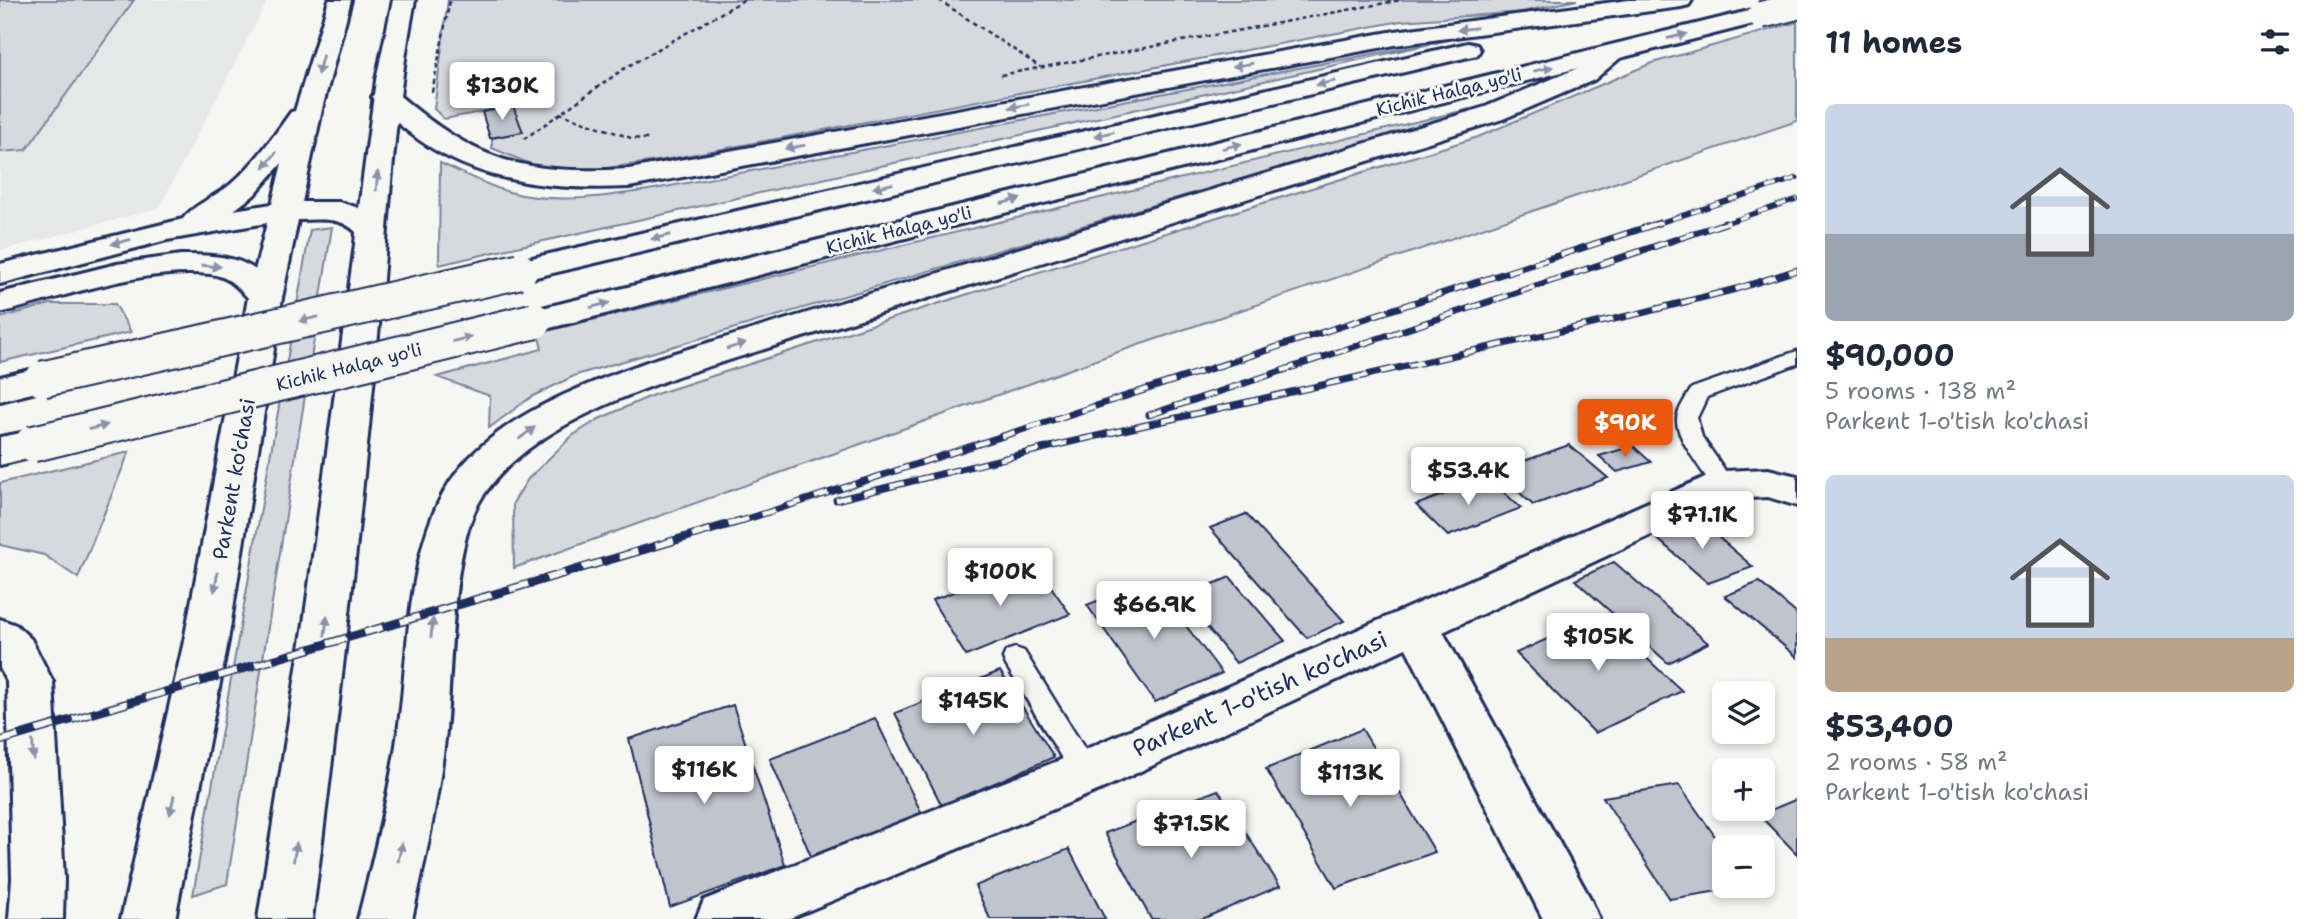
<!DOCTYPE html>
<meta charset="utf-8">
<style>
body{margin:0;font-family:"Shantell Sans",sans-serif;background:#f2f2f3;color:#1f2937;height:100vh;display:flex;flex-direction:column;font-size:26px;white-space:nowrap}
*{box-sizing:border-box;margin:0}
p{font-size:23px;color:#747a83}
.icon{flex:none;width:38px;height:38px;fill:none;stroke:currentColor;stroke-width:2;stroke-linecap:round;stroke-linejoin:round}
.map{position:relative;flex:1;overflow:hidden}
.side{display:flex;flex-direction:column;background:#fff;width:525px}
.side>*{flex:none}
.fabs{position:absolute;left:1712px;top:681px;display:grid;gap:14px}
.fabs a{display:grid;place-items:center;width:63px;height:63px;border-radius:10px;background:#fff;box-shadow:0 4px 10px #0003;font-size:35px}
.price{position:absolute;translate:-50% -60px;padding:0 16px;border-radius:7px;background:#fff;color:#222;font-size:23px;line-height:46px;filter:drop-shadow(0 2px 4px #0008)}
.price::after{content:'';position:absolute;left:50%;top:42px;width:21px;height:16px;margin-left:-10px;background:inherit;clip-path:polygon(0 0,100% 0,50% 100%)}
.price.current{background:#ea580c;color:#fff}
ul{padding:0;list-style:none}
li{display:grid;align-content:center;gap:14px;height:371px;padding:0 28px}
li span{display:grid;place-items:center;height:217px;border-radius:10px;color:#555}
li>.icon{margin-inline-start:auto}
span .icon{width:126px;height:126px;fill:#fffc;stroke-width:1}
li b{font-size:30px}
h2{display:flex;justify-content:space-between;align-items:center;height:84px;padding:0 28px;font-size:30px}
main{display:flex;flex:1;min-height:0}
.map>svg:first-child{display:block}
</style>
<main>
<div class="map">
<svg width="1797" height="919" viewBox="0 0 1797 919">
<rect width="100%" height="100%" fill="#f6f6f2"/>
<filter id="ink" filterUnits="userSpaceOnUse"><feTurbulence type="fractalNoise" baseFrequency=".0143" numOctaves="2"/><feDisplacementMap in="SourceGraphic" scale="14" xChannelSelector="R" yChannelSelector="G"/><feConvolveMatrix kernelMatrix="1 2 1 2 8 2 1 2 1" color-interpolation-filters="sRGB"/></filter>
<g filter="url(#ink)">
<polygon fill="#e6e7e7" points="0,0 268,0 159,208 0,251"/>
<g fill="#d6d9dd" stroke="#78849e" stroke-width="2">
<polygon points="0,0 134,0 26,150 0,152"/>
<polygon points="448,0 1577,0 1522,12 1401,21 664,160 578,172 545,170 492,148 492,138 522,132 513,106 444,119 434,109"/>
<polygon points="1797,22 1797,121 1118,352 514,568 513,503 528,479 572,436 599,419 653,395 990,287 1478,137 1652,63"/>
<path d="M1453 39 512 248 439 265 440 163C463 173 485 185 509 192 557 205 612 196 660 188Z"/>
<polygon points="1469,109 1472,111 576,375 531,397 489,428 490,396 437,377 542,349 538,333"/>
<polygon points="332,227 227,884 193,895 310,230"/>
<polygon points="50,304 115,304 131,332 0,362 0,318"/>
<polygon points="129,452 78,578 44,555 0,545 0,483"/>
</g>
<g fill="#c0c4cd" stroke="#1b2f5e" stroke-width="2">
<polygon points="513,106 523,132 490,138 482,112"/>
<polygon points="1569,445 1608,478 1533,505 1496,471"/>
<polygon points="1633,446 1651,462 1617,472 1599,456"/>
<polygon points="1488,478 1521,508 1448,536 1416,505"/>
<polygon points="1246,514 1344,621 1307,638 1210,528"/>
<polygon points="1696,518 1753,567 1708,583 1652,534"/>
<polygon points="1034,562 1070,614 966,656 932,600"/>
<polygon points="1614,562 1708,643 1668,663 1575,580"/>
<polygon points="1230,577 1285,641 1236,663 1182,597"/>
<polygon points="1151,580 1222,673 1155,702 1087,605"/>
<polygon points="1759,582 1797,614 1797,657 1725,596"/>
<polygon points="1600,615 1682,691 1595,733 1516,653"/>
<polygon points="1000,671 1054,757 942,806 895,713"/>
<polygon points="733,705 785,865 670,907 629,739"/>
<polygon points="875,718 922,814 813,861 770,759"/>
<polygon points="1362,729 1435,852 1336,888 1266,769"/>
<polygon points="1679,785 1724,849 1724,886 1749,886 1670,899 1603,797"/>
<polygon points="1218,790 1280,886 1202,919 1151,919 1105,833"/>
<polygon points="1797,799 1797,854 1759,815"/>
<polygon points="1069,849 1105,919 990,919 975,886"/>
</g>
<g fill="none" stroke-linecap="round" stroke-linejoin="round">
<defs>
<g id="lane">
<path d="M1797 351V364L1707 397 1697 418 1702 437 1735 485 1732 491 1724 493 1716 491C1705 474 1675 438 1677 418 1678 409 1687 396 1692 388Z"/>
<polygon points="1015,648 1024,651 1094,764 1098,773 1094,782 1085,785 1076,782 1006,665 1003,658 1006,651"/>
</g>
<polygon id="street" points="1768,469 1797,476 1797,506 1768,497 1729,499 1443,632 1591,900 1599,919 1543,919 1406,648 1102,789 788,919 696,919 704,900 1068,757 1710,475 1724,471"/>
<path id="primary" d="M329 0H351L323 105 302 202H339L359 208 376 80 393 0H415C394 108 389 216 379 325 360 523 338 721 312 919H258L304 623 355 244 356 232C340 216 319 220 298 220L282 298 228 641 175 919H121L184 641 248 298 267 223 167 240 0 284V264L183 219C192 206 218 195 231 184 255 163 273 137 291 112L295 111ZM282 163 272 204 234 210 254 195Z"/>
<g id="highway">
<path d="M1629 0H1692L1689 5 1681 7 1395 45 629 187C546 191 463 181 398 123 389 115 379 107 372 97L376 91 385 89 394 91C476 162 521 175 629 169L1395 31Z"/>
<path d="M1761 8 1769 10 1773 15 1769 20 1620 58 1594 80 1503 119 678 376C610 402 528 432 485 493 449 541 453 669 446 731 439 794 426 857 412 919H358C374 857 389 795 398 732 410 650 405 539 457 472 503 413 585 385 652 360L1485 107 1578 68 534 332 522 329 517 321 522 313Z"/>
<polygon points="1468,43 1477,45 1480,50 1477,55 519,281 508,278 503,271 508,264 519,261"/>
<path d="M181 255C227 255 254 257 282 298L277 305C244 314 246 278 210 274 143 267 64 297 0 313V293L117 264Z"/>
<polygon points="43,367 56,371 61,379 56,387 0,401 0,377"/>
<polygon points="32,431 45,434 51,444 45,454 0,465 0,437"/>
<polygon points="0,619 16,625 31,639 53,682 64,879 63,919 9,919 12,879 7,682 0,668"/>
</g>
</defs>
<use href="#lane" stroke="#1b2f5e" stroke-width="5"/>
<use href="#street" stroke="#1b2f5e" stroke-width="6"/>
<use href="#primary" stroke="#1b2f5e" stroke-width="6"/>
<use href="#highway" stroke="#1b2f5e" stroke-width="6"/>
<g stroke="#1b2f5e" stroke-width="2.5" stroke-dasharray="4.5 3.5" stroke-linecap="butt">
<polyline points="939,0 1040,67"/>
<polyline points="1001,75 1401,0"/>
<polyline points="432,92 450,0"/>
<polyline points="559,113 631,138 648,139"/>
<polyline points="524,139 625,68 744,0"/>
</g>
<use href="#lane" fill="#f6f6f2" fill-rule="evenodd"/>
<use href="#street" fill="#f6f6f2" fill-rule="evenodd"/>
<use href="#primary" fill="#f6f6f2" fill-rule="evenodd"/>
<use href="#highway" fill="#f6f6f2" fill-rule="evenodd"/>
<defs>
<g id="rail-far2">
<polyline points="1653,225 1797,178"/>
<polyline points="1720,225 1797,199"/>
</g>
<g id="rail-far1">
<polyline points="1149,415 1725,223"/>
<polyline points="836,500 1066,443 1641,313 1736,289 1797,270"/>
<polyline points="735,523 1659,223"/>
</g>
<polyline id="rail" points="0,741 740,521"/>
</defs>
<use href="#rail-far2" stroke="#1b2f5e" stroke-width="5"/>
<use href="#rail-far1" stroke="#1b2f5e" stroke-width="7"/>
<use href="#rail" stroke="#1b2f5e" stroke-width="9"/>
<use href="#rail-far2" stroke="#f6f6f2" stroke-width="3.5" stroke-dasharray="10" stroke-linecap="butt"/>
<use href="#rail-far1" stroke="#f6f6f2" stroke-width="4.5" stroke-dasharray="14" stroke-linecap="butt"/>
<use href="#rail" stroke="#f6f6f2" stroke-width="6" stroke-dasharray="19" stroke-linecap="butt"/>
<defs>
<polyline id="highway-bridge-far1" points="1761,15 1797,6"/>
<g id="highway-bridge">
<polyline points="43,379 519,271"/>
<polyline points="32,444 534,321"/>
</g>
</defs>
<use href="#highway-bridge-far1" stroke="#1b2f5e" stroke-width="30" stroke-linecap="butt"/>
<use href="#highway-bridge" stroke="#1b2f5e" stroke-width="39" stroke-linecap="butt"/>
<use href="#highway-bridge-far1" stroke="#f6f6f2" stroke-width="26"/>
<use href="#highway-bridge" stroke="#f6f6f2" stroke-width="35"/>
</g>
<defs><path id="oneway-solid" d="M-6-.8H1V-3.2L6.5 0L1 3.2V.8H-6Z" transform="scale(1.75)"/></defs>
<g fill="#8892a8">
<use href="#oneway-solid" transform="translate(1467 29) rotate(173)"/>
<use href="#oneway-solid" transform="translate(1677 36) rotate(-14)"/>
<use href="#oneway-solid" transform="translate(320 65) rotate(105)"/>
<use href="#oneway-solid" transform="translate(1243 65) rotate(170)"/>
<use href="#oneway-solid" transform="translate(1543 69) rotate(-13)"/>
<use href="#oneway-solid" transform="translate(1326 83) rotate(167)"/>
<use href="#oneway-solid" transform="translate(1019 106) rotate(170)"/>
<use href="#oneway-solid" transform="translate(1104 134) rotate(167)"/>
<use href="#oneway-solid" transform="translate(1232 146) rotate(-14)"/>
<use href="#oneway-solid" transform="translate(795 147) rotate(170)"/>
<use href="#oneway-solid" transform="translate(270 160) rotate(130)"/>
<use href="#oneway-solid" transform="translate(377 181) rotate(-85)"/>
<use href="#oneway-solid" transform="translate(883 186) rotate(167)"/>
<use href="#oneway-solid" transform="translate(1011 201) rotate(-14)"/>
<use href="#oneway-solid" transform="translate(661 237) rotate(167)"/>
<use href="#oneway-solid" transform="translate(121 242) rotate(166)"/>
<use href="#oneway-solid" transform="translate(211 266) rotate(4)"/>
<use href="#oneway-solid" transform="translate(600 305) rotate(-14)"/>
<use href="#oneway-solid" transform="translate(309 319) rotate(167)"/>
<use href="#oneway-solid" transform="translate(462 339) rotate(-14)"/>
<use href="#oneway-solid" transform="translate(736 346) rotate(-17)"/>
<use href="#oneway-solid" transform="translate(98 427) rotate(-14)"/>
<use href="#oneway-solid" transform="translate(527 433) rotate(-37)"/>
<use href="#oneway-solid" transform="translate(216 582) rotate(100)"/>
<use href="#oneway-solid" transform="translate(326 626) rotate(-83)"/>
<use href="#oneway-solid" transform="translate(432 628) rotate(-84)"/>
<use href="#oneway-solid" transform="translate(33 750) rotate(88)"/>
<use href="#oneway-solid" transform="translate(172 805) rotate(102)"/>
<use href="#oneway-solid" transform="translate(295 852) rotate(-81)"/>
<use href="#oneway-solid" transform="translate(400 852) rotate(-79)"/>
</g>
</g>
<g text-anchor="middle" stroke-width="6" stroke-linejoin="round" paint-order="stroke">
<g font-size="18" fill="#1b2f5e" stroke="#f6f6f2">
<text transform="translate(1449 92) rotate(-14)" y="6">Kichik Halqa yo'li</text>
<text transform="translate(899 230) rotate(-14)" y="6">Kichik Halqa yo'li</text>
<text transform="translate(349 367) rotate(-14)" y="6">Kichik Halqa yo'li</text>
</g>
<g font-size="21" fill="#1b2f5e" stroke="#f6f6f2">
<text transform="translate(234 479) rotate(-80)" y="7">Parkent ko'chasi</text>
</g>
<g font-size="24" fill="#1b2f5e" stroke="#f6f6f2">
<text transform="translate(1260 694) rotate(-24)" y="8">Parkent 1-o'tish ko'chasi</text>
</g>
</g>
</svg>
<div class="fabs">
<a><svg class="icon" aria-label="layers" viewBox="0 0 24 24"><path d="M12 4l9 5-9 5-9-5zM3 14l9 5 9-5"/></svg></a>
<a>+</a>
<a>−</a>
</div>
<b class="price" style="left:502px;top:122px">$130K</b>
<b class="price current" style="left:1625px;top:459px">$90K</b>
<b class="price" style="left:1468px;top:507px">$53.4K</b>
<b class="price" style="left:1702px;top:551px">$71.1K</b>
<b class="price" style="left:1000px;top:608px">$100K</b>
<b class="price" style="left:1154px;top:641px">$66.9K</b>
<b class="price" style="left:1598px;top:673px">$105K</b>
<b class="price" style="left:973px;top:737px">$145K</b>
<b class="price" style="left:704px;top:806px">$116K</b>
<b class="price" style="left:1350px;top:809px">$113K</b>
<b class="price" style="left:1191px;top:860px">$71.5K</b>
</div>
<section class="side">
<h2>11 homes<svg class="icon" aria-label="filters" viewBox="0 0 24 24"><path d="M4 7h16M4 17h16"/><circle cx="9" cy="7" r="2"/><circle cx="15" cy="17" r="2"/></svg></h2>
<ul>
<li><span style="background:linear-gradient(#c9d6e8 60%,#9aa5b1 0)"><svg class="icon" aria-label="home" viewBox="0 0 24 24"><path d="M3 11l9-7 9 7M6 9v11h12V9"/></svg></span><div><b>$90,000</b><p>5 rooms · 138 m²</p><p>Parkent 1-o'tish ko'chasi</p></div></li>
<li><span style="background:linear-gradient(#c9d6e8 75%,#b9a48a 0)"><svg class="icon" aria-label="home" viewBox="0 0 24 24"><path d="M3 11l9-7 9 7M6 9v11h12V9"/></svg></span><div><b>$53,400</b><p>2 rooms · 58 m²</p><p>Parkent 1-o'tish ko'chasi</p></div></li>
</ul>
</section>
</main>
